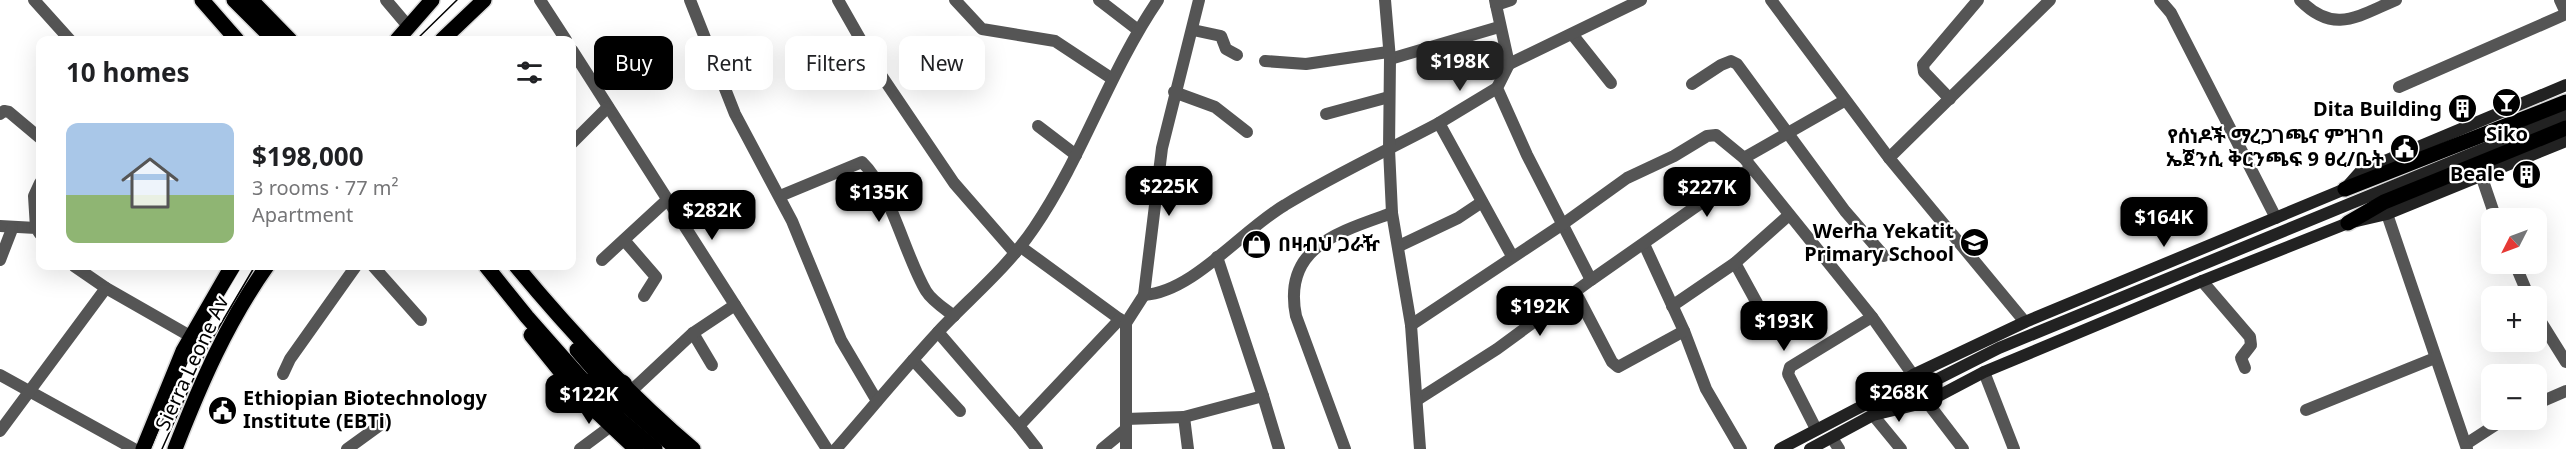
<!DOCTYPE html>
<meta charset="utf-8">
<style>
body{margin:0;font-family:"Noto Sans","Noto Sans Ethiopic",sans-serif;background:#f6f6f6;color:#202124;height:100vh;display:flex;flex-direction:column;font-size:22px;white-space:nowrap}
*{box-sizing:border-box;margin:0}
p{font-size:20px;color:#757577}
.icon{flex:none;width:33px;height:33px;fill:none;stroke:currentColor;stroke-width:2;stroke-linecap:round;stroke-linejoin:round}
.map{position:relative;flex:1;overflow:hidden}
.panel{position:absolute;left:36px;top:36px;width:540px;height:234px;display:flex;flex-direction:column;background:#fff;border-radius:12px;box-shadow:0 6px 24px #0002}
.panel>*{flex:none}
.banner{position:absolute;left:594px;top:36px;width:570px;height:54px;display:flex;gap:12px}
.needle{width:39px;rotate:228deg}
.fabs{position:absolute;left:2481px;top:208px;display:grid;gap:12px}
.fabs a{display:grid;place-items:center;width:66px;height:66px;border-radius:12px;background:#fff;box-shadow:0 6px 24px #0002;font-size:30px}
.price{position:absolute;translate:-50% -51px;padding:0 14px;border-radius:12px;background:#000;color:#fff;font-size:20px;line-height:39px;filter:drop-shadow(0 2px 3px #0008)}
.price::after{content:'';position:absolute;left:50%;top:36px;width:18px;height:14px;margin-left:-9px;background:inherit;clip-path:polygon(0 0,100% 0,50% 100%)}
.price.active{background:#222;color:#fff}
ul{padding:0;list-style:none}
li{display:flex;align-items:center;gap:18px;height:150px;padding:0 30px}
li+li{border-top:2px solid #e0e0e0}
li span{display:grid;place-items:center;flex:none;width:168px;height:120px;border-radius:12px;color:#555}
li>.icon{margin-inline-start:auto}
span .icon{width:72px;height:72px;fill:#fffc;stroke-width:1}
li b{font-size:26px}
h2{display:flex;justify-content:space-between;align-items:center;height:72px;padding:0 30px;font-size:26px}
.pill{padding:0 21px;border-radius:12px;background:#fff;box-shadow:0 6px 24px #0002;font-size:21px;line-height:54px}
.pill.active{background:#000;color:#fff}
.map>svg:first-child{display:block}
</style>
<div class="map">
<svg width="2566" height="449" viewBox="0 0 2566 449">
<rect width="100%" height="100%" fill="#fff"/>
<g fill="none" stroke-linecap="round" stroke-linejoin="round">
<defs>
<g id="primary">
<polyline points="202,0 237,40"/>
<polyline points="234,0 274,40"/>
<polyline points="251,0 290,40"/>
<polyline points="397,40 432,0"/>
<polyline points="442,40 484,0"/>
<polyline points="2345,189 2566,102"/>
<polyline points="2348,223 2384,202 2566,128"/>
<polyline points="486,266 527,317 611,412 655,449"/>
<path d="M516 266C570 331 628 394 693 449"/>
<polyline points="531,335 582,398 636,449"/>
<polyline points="577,350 622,402 677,449"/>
<polyline points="143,449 183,351 232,266"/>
<path d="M175 449C200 385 227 322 267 266"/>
</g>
</defs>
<use href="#primary" stroke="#dbdbdb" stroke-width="18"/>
<g stroke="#555" stroke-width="12">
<polyline points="34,0 70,40"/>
<polyline points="386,0 408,26"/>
<polyline points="540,0 566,40"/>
<polyline points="690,0 735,114 792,221 841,340 877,401"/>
<polyline points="838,0 879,72 954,183 1015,253"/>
<polyline points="955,0 982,29 1055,41 1111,78"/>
<polyline points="1099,0 1138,30"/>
<polyline points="1495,0 1496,5 1511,0"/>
<polyline points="2160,0 2171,13 2276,218"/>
<path d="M2300 0C2334 35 2358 16 2396 0"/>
<polyline points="2560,0 2566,13"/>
<polyline points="1496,5 1509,64 1497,88 1527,155 1591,280"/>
<polyline points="1193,30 1221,36 1226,49 1237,55"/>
<polyline points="1572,34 1611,83"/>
<polyline points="572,50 827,449"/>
<polyline points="1390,59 1499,27"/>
<polyline points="1265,61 1306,64 1388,52"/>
<polyline points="1509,64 1641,0"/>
<polyline points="1692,84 1721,65 1731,61 1737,64 1845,211 1884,256"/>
<polyline points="2399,87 2566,14"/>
<polyline points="1174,92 1215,107 1247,132"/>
<polyline points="1950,99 1924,72 1923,65 1978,0"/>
<polyline points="0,114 4,111 9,112 40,138"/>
<polyline points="1326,114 1389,97"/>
<polyline points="1439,123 1497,88"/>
<polyline points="1038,126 1076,155"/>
<polyline points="572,143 608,107"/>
<polyline points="1744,158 1844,101"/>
<polyline points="1889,158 2050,0"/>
<polyline points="2481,175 2496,219"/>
<path d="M780 196 862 162C891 190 905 256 926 291 932 301 945 309 954 316"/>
<polyline points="2387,214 2467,449"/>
<polyline points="0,226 36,228 40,234"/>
<polyline points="36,228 34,196 40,183"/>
<polyline points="624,240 656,277 644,296"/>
<polyline points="1644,244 1684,331 1706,389 1741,449"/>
<polyline points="1399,246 1458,218 1482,202"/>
<polyline points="1021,247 1125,323"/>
<polyline points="0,260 12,229"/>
<polyline points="602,260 667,200"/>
<polyline points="1735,263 1758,305"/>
<polyline points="2515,264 2529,297"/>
<polyline points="74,266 106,288 190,336"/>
<polyline points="373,266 421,320"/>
<polyline points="2202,281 2250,337 2251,345 2241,358 2245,368"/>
<polyline points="1576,293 1612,362 1618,367 1684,331"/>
<path d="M1144 295C1193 292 1242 230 1285 205 1334 175 1388 150 1439 123L1512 256"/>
<polyline points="1672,306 1735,263 1789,215"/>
<polyline points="2536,314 2566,362"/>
<polyline points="1411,325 1563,224 1627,178 1674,156 1707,136 1716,135 1744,158 1872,317 1913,375"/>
<polyline points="938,332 1019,426 1120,319"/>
<polyline points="693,333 712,365"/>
<polyline points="913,360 960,411"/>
<polyline points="1984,372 2014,449"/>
<polyline points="283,374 290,359 356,266"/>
<polyline points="0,375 134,449"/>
<polyline points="630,392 693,333 735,305"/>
<polyline points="1263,396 1279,449"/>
<polyline points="1417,400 1497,349 1591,280 1751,168"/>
<polyline points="1927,402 1963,449"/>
<polyline points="2536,404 2566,391"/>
<polyline points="2306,410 2435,358"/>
<polyline points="1873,415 1901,449"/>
<polyline points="1184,417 1263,396 1217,257"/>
<polyline points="1126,419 1184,417 1188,449"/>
<polyline points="1019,426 1037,449"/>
<polyline points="1816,429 1788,374 1790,367 1872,317"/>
<polyline points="0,431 106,288"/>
<polyline points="1832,438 1839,449"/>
<polyline points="2466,444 2503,420"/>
<polyline points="347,449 383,423"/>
<polyline points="580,449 611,426"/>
<polyline points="1102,449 1125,430"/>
<polyline points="1126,449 1126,323 1144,295 1162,148 1199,0"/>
<path d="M1345 449 1296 316C1282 247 1339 232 1392 213"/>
</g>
<g stroke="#555" stroke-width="12">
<polyline points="1385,0 1390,59 1389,149 1392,213 1411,325 1420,449"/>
<polyline points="1771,0 1889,158 2025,322"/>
<path d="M836 449C870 410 903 370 938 332 970 298 1008 267 1034 228 1083 156 1109 72 1158 0"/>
</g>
<g stroke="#222" stroke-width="12">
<polyline points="1906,395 1999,348 2566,115"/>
<polyline points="1877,401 1906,395 1879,411"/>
<polyline points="1780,449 1866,404 1913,375 2025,322 2345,189 2361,171 2566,85"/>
<polyline points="1810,449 1873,415 1927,402 1984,372 2202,281 2348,223 2387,214 2566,141"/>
</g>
<use href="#primary" stroke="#000" stroke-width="15"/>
<g stroke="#000" stroke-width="1.5">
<polyline points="416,40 457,0"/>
<polyline points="150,449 197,339 241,266"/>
<polyline points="162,449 209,344 255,266"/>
</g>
</g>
<defs>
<symbol id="bar-disc" viewBox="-11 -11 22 22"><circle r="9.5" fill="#000" stroke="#fff"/><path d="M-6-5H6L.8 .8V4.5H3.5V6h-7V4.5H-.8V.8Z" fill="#fff"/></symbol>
<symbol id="building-disc" viewBox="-11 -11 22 22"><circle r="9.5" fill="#000" stroke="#fff"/><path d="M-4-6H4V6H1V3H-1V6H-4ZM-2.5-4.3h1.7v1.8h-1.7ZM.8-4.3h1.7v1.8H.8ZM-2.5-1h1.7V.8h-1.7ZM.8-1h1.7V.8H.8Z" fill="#fff"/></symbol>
<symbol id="civic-disc" viewBox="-11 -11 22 22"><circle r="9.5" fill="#000" stroke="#fff"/><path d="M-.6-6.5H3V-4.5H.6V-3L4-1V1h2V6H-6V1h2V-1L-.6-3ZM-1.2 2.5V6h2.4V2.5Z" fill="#fff"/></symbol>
<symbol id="school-disc" viewBox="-11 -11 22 22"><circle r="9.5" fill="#000" stroke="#fff"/><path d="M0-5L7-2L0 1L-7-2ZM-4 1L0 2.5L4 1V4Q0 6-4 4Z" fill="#fff"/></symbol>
<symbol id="shop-disc" viewBox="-11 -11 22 22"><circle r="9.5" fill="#000" stroke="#fff"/><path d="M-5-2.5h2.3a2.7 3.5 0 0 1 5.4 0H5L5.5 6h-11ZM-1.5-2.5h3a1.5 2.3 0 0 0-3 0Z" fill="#fff"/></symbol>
</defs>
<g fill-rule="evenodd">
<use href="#bar-disc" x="2490" y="86" width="33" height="33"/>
<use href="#building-disc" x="2446" y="92" width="33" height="33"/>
<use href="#civic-disc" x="2388" y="132" width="33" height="33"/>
<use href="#building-disc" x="2510" y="158" width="33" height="33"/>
<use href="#school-disc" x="1958" y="226" width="33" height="33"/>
<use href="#shop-disc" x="1240" y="228" width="33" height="33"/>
<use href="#civic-disc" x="206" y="394" width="33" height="33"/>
</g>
<g text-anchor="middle" stroke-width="4.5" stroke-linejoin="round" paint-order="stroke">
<g font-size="20" font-weight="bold" fill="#000" stroke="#fff" text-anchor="end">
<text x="2442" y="116">Dita Building</text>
<text x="2507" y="141" text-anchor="middle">Siko</text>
<text x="2384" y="143">የሰነዶች ማረጋገጫና ምዝገባ<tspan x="2384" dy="23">ኤጀንሲ ቅርንጫፍ 9 ፀረ/ቤት</tspan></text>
<text x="2505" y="181">Beale</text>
<text x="1954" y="238">Werha Yekatit<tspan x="1954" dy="23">Primary School</tspan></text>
<text x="1278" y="251" text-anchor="start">በዛብህ ጋራዥ</text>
<text x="243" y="405" text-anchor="start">Ethiopian Biotechnology<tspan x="243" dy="23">Institute (EBTi)</tspan></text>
</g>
<g font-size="20" fill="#000" stroke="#fff">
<text transform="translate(192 363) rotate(-65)" y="7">Sierra Leone Av</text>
</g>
</g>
</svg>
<div class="fabs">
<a><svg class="needle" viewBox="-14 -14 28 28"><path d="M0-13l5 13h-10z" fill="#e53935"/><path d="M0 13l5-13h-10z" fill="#757577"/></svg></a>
<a>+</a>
<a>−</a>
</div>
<b class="price active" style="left:1460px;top:92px">$198K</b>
<b class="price" style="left:1169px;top:217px">$225K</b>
<b class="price" style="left:1707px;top:218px">$227K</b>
<b class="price" style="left:879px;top:223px">$135K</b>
<b class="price" style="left:712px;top:241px">$282K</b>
<b class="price" style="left:2164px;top:248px">$164K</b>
<b class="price" style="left:1540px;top:337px">$192K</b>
<b class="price" style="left:1784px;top:352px">$193K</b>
<b class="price" style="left:1899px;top:423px">$268K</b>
<b class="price" style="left:589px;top:425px">$122K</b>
<div class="banner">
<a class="pill active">Buy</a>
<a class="pill">Rent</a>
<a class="pill">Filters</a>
<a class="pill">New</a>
</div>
<section class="panel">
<h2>10 homes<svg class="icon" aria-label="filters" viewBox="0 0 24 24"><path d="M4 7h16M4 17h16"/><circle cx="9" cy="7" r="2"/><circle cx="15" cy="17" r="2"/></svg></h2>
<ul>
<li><span style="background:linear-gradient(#a9c7e8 60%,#8fb573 0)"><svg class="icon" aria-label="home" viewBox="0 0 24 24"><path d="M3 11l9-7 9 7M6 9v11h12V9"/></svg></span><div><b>$198,000</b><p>3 rooms · 77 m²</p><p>Apartment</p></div></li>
</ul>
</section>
</div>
